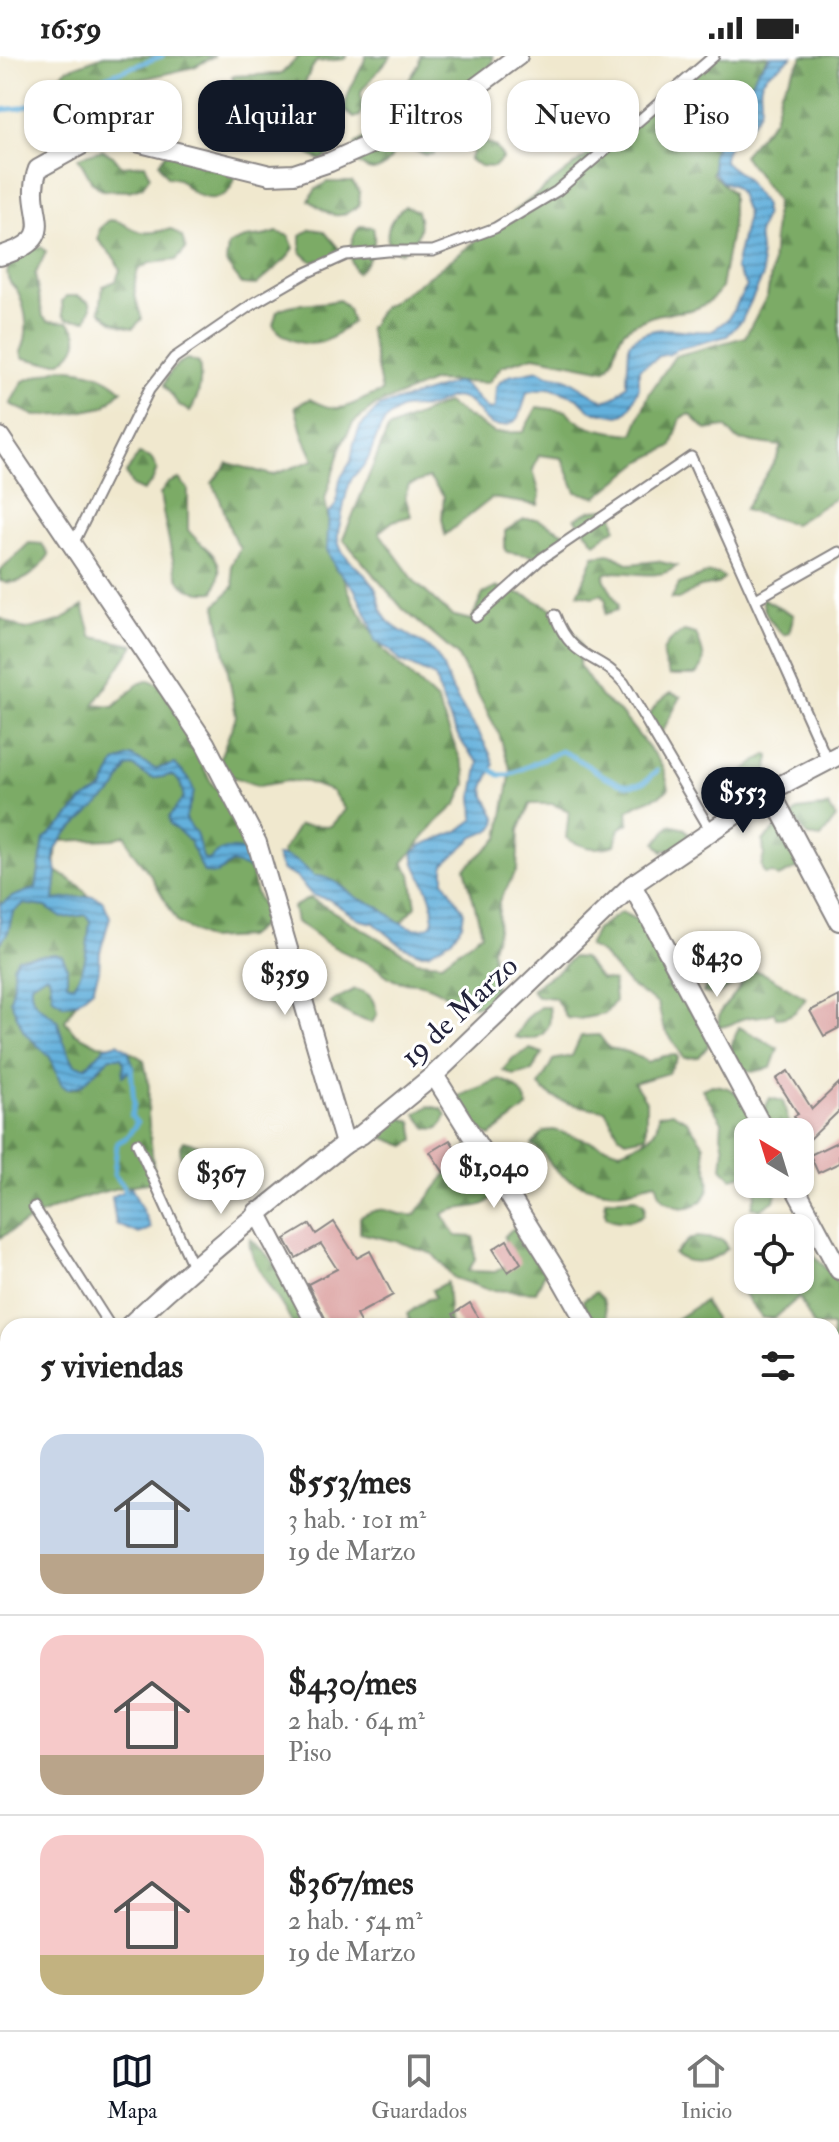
<!DOCTYPE html>
<html lang="es">
<meta charset="utf-8">
<style>
body{margin:0;font-family:"IM FELL Double Pica",serif;background:#f2f2f2;color:#222;height:100vh;display:flex;flex-direction:column;font-size:30px;white-space:nowrap}
*{box-sizing:border-box;margin:0}
p{font-size:26px;color:#767676}
.icon{flex:none;width:44px;height:44px;fill:none;stroke:currentColor;stroke-width:2;stroke-linecap:round;stroke-linejoin:round}
.map{position:relative;flex:1;overflow:hidden}
.sheet{position:absolute;left:0px;top:1262px;width:840px;height:712px;display:flex;flex-direction:column;background:#fff;border-radius:24px 24px 0 0;box-shadow:0 2px 6px #0004}
.sheet>*{flex:none}
.hud{position:absolute;left:24px;top:24px;width:792px;height:72px;display:flex;gap:16px}
.needle{width:52px;rotate:322deg}
.fabs{position:absolute;left:734px;top:1062px;display:grid;gap:16px}
.fabs a{display:grid;place-items:center;width:80px;height:80px;border-radius:16px;background:#fff;box-shadow:0 2px 6px #0004;font-size:40px}
.price{position:absolute;translate:-50% -68px;padding:0 18px;border-radius:28px;background:#fff;color:#222;font-size:26px;line-height:52px;filter:drop-shadow(0 2px 4px #0008)}
.price::after{content:'';position:absolute;left:50%;top:48px;width:24px;height:18px;margin-left:-12px;background:inherit;clip-path:polygon(0 0,100% 0,50% 100%)}
.price.selected{background:#111827;color:#fff}
ul{padding:0;list-style:none}
li{display:flex;align-items:center;gap:24px;height:200px;padding:0 40px}
li+li{border-top:2px solid #e0e0e0}
li span{display:grid;place-items:center;flex:none;width:224px;height:160px;border-radius:24px;color:#555}
li>.icon{margin-inline-start:auto}
span .icon{width:96px;height:96px;fill:#fffc;stroke-width:1}
li b{font-size:34px}
h2{display:flex;justify-content:space-between;align-items:center;height:96px;padding:0 40px;font-size:34px}
.tag{padding:0 28px;border-radius:24px;background:#fff;box-shadow:0 2px 6px #0004;font-size:28px;line-height:72px}
.tag.selected{background:#111827;color:#fff}
.status{display:flex;justify-content:space-between;align-items:center;height:56px;padding:0 40px;background:#fff;direction:ltr}
.status svg{height:22px;fill:currentColor}
.menu{display:flex;justify-content:space-around;align-items:center;height:112px;border-top:2px solid #e0e0e0;background:#fff;font-size:22px;color:#767676}
.menu a{display:grid;justify-items:center;gap:4px}
.menu .selected{color:#111827}
.map>svg:first-child{display:block}
</style>
<div class="status"><b>16:59</b><svg viewBox="0 0 49 12"><path d="M0 12V9h3v3zM5 12V6h3v6zM10 12V3h3v9zM15 12V0h3v12zM26 1h20v11H26zM47 4h2v5h-2z"/></svg></div>
<div class="map">
<svg width="839" height="1974" viewBox="0 0 839 1974">
<defs>
<pattern id="grass-dots" width="8" height="8" patternUnits="userSpaceOnUse" patternTransform="scale(2)"><rect width="8" height="8" fill="#9ac674"/><path d="M2 2h.1M6 6h.1" fill="none" stroke="#84aa65" stroke-width="1.8" stroke-linecap="round"/></pattern>
<pattern id="forest-firs" width="22" height="20" patternUnits="userSpaceOnUse" patternTransform="scale(2)"><rect width="22" height="20" fill="#7bab66"/><path d="M5 1l3.5 6h-7zM16 11l3.5 6h-7z" fill="#648b55"/></pattern>
<pattern id="water-rules" width="6" height="5" patternUnits="userSpaceOnUse" patternTransform="scale(2)"><rect width="6" height="5" fill="#63b0dc"/><path d="M0 2.5h6" fill="none" stroke="#518fb4"/></pattern>
</defs>
<rect width="100%" height="100%" fill="#fff"/>
<filter id="ink" filterUnits="userSpaceOnUse"><feTurbulence type="fractalNoise" baseFrequency=".0125" numOctaves="2"/><feDisplacementMap in="SourceGraphic" scale="16" xChannelSelector="R" yChannelSelector="G"/><feConvolveMatrix kernelMatrix="1 2 1 2 8 2 1 2 1" color-interpolation-filters="sRGB"/></filter>
<filter id="wash" filterUnits="userSpaceOnUse"><feTurbulence type="fractalNoise" baseFrequency=".006" numOctaves="4" result="noise"/><feDisplacementMap in="SourceGraphic" scale="32" xChannelSelector="R" yChannelSelector="G"/><feGaussianBlur stdDeviation="1.8" result="paint"/><feColorMatrix in="noise" values="0 0 0 0 0 0 0 0 0 0 0 0 0 0 0 0 0 1.4 0 .05"/><feComposite in="paint" operator="in"/></filter>
<g filter="url(#wash)">
<rect width="100%" height="100%" fill="#f0e8ce"/>
<polygon fill="url(#grass-dots)" stroke="#5e7458" stroke-width="2" points="746,1966 744,1974 690,1974 687,1967"/>
<g fill="url(#forest-firs)" stroke="#4e6650" stroke-width="2">
<polygon points="104,0 215,0 194,11 134,25 106,43 73,48 59,21 67,13"/>
<path d="M299 0H347L344 3 316 6C307 17 307 28 298 39 282 57 260 58 242 43 237 38 234 27 232 20L281 18Z"/>
<path d="M366 0H391L361 35 362 54 360 60 354 62 345 54C346 33 360 19 366 0Z"/>
<polygon points="420,0 493,0 493,4 485,29 462,42 421,44 407,41 406,29 419,8"/>
<path d="M717 0H768L727 64 712 118 732 137V170L721 232C699 266 670 249 641 265 636 267 628 271 624 275 614 287 617 305 605 314L534 300 502 310 488 327 434 325 376 349 353 367 341 390 325 443 335 502 353 545 385 596 437 645 465 715 466 728 457 748 437 766 403 807 411 818 416 850 402 866H396C383 858 371 849 357 842 334 830 292 821 282 796L299 769 331 770 345 754 332 735 306 726 286 725 259 730 230 720 220 702 236 660 216 549 234 530 231 510 240 492C225 472 226 448 212 427L228 407 272 419 314 404 303 380 295 350 310 343C345 363 351 345 382 336L369 272 381 253 435 216Z"/>
<path d="M803 0H839V440L794 468 744 454 777 401 781 390 738 384 725 371 706 374 690 358 681 362 672 390 642 405 597 441 576 436 562 402 539 399 533 414 540 439 538 449 492 442 445 479 442 462 444 440 429 422 409 429 405 440 411 460 393 465 379 476 416 527 451 559 471 564 483 538 497 531 527 540 556 555 577 581 581 591 579 609 601 641 620 656 657 702 664 714 669 732C658 745 640 743 628 755L629 767 619 773 615 789C596 795 583 792 566 782L569 755 552 748H530L519 774 517 814 499 845 498 874 492 892 496 944C466 960 456 941 428 930 417 925 402 928 392 923 385 919 379 913 372 909 357 902 341 896 327 887 316 880 308 872 296 866L293 851 310 842 417 905 442 907 482 877 465 812 499 782 511 715 499 678 457 599 403 553 343 483 388 373 446 347 495 377 523 376 537 351 567 355C579 373 612 376 633 378L649 338 675 300 745 281 767 240 772 213 776 144 743 99 774 63 781 35Z"/>
<path d="M437 63C448 75 441 86 433 98L426 99 408 92 414 80 413 73Z"/>
<path d="M382 69 389 71 398 79C398 91 388 115 373 114 364 114 357 105 351 100L355 89Z"/>
<path d="M334 71 339 74 341 80 337 94 321 104 308 98 307 88C315 78 320 71 334 71Z"/>
<polygon points="485,86 496,91 503,102 494,111 481,110 469,104 475,92"/>
<polygon points="102,94 113,100 121,110 145,108 150,120 142,131 129,135 102,134 92,126 78,101"/>
<path d="M167 96 236 116C233 143 210 150 189 133 185 131 184 126 180 124 179 123 168 121 167 121L159 107Z"/>
<path d="M327 126H352L360 136 359 149C338 167 329 159 309 144L316 133Z"/>
<path d="M405 150 417 155C424 175 417 185 400 197L389 191C384 172 391 162 405 150Z"/>
<path d="M109 164C124 165 123 169 135 174 146 179 159 175 171 173L182 181 186 193 176 204 150 207 138 214C131 232 136 245 142 263L133 272C118 269 110 265 100 254L103 230 116 225 120 214 115 203 98 184 100 172Z"/>
<path d="M360 170 373 171C377 189 371 206 356 217 347 201 349 184 360 170Z"/>
<path d="M311 173 324 175 340 194 334 205C319 210 312 208 301 196V179Z"/>
<path d="M277 176 289 180 294 192 286 203 256 229 242 228 226 207 228 190C245 177 259 184 277 176Z"/>
<path d="M28 191H41L46 196 35 219 43 261 48 265 68 266C85 281 76 295 61 306H42L23 302 21 296C29 278 27 257 19 238 17 232 10 229 8 222 4 207 18 199 28 191Z"/>
<polygon points="66,240 78,240 90,246 91,252 87,264 67,263 63,259 62,246"/>
<path d="M339 244 348 253 352 266C345 271 339 278 331 282 312 294 285 286 273 269L277 255C295 244 318 250 339 244Z"/>
<path d="M187 303 199 307C202 325 200 339 190 356L178 348 164 329C169 316 174 309 187 303Z"/>
<path d="M61 312C86 314 104 317 122 334L104 351 63 359 35 360 10 348 23 325Z"/>
<polygon points="139,398 151,402 157,413 152,426 143,435 132,430 126,417"/>
<path d="M179 423 188 433V474C207 498 230 499 214 536 177 539 178 523 171 495 167 476 163 458 160 438L168 427Z"/>
<polygon points="612,453 616,472 595,487 575,462 592,454"/>
<polygon points="524,463 537,463 565,477 568,486 548,502 507,496 505,494 505,475"/>
<path d="M29 487 42 488 49 499C37 516 23 531 0 525V515Z"/>
<path d="M610 498 630 508 657 505 677 510C656 527 631 513 606 517L604 522 618 549 617 554 605 558 606 545 602 538 593 541 578 538 594 500Z"/>
<polygon points="708,517 719,518 724,522 718,528 700,531 680,543 671,543 679,528"/>
<path d="M762 542 794 559 789 577 784 579C771 567 764 559 762 542Z"/>
<path d="M83 550 92 581 134 589 94 649 114 651 138 628 149 624 161 629 212 728 239 754 256 838 270 863 247 881 207 883 178 867 150 818 131 794 126 779 113 783 57 785 55 814 80 830 88 839 97 904 79 942 65 965 75 977 98 989 122 991 144 1004 149 1031 148 1058 155 1126C100 1132 45 1152 0 1182V562L25 574 60 565Z"/>
<path d="M684 575 696 578C702 593 710 608 695 619H670C656 595 663 589 684 575Z"/>
<path d="M671 637 681 641C673 654 668 668 659 679L645 677C649 657 653 647 671 637Z"/>
<polygon points="766,699 769,700 768,718 763,725 760,726 740,717"/>
<polygon points="829,750 836,762 821,782 808,780 792,760 798,754"/>
<polygon points="782,766 801,786 800,811 778,821 772,817 764,818 761,810 764,799 763,785"/>
<polygon points="670,769 685,773 690,779 671,794 662,794 664,798 656,787"/>
<polygon points="621,856 647,869 709,975 708,990 699,1001 684,1002 663,970 658,948 629,929 602,898 588,890 596,874"/>
<polygon points="572,901 583,902 600,923 613,925 615,945 605,958 579,963 567,962 555,942 537,940 531,933 561,913"/>
<path d="M754 915 763 917 806 942C799 954 791 962 776 962L774 956C763 963 754 959 742 963 732 966 729 972 718 970 719 949 727 950 737 935 743 926 745 921 754 915Z"/>
<polygon points="721,916 732,919 733,929 717,939 703,937 709,924"/>
<path d="M355 933C370 937 374 942 377 958L372 967 354 961 329 947Z"/>
<path d="M540 951H549C554 975 539 988 515 981L526 963Z"/>
<polygon points="739,971 778,992 771,1012 752,1016 735,1010 731,990"/>
<path d="M599 979 609 992 628 996 648 1006 664 1000 676 999 678 1002 668 1017 634 1027 646 1045V1080L626 1084 619 1079 605 1054C582 1051 556 1048 539 1030L553 1004 572 1000 581 980Z"/>
<polygon points="530,993 543,997 532,1015 513,1019 503,1014 513,1002"/>
<path d="M499 1023C515 1029 523 1034 528 1051L490 1080 474 1070 457 1041Z"/>
<path d="M712 1029C743 1030 748 1052 760 1076H748V1118L732 1122 722 1112 724 1092 721 1079 722 1066 702 1033Z"/>
<path d="M770 1042 783 1045 791 1076H769C763 1062 762 1056 770 1042Z"/>
<polygon points="429,1050 442,1053 446,1059 442,1069 437,1073 427,1072 416,1058"/>
<path d="M672 1056 687 1065 704 1089C702 1103 712 1118 709 1132 703 1155 672 1159 660 1138 658 1134 658 1130 656 1126 645 1127 636 1134 626 1135 606 1138 573 1129 558 1116 546 1105 547 1097 532 1089L544 1075 554 1074 620 1095C638 1087 660 1082 658 1059Z"/>
<polygon points="394,1059 412,1066 415,1083 406,1090 382,1081 381,1073"/>
<path d="M184 1085 220 1095C210 1106 199 1116 183 1114L180 1092Z"/>
<path d="M468 1090 496 1130V1137C484 1158 460 1147 443 1158L456 1180 474 1181 475 1204 468 1215 495 1216 509 1207 504 1180 515 1171 547 1200 550 1205 536 1236 489 1234 454 1222 433 1198 399 1186 360 1177V1161C390 1144 388 1162 415 1159Z"/>
<polygon points="754,1128 778,1128 774,1145 760,1154 752,1151 756,1136"/>
<path d="M636 1142 645 1149 644 1159C630 1166 620 1168 606 1161L605 1144Z"/>
<polygon points="800,1175 811,1195 838,1227 839,1340 832,1344 832,1270 814,1270 799,1241 775,1262 762,1262 736,1228 734,1215 748,1194 748,1224 800,1224"/>
<path d="M697 1181 723 1184 727 1192C714 1206 690 1211 674 1198L690 1183Z"/>
<path d="M250 1182 275 1207 310 1270H293C285 1247 245 1205 250 1182Z"/>
<polygon points="447,1226 450,1270 412,1270 407,1258 428,1243 435,1242 432,1234"/>
<polygon points="596,1236 603,1243 609,1270 586,1270 583,1244"/>
<polygon points="704,1245 714,1262 713,1270 666,1270"/>
</g>
<g fill="url(#water-rules)" stroke="#42698c" stroke-width="2">
<path d="M771 0H792C785 8 775 12 767 19 756 29 762 37 761 49 758 74 723 80 724 106L744 121 765 150 764 162 758 177 763 220 742 264 727 280 677 293 670 298 659 300C653 307 646 308 639 313V332L631 350 625 358 619 360 591 355 578 342 550 332 527 336C522 351 522 369 500 370 483 371 477 347 463 343 447 337 442 348 429 351 419 353 409 349 400 353 378 365 377 383 368 403 365 411 358 414 353 421 346 430 343 456 340 468 329 501 363 509 375 532 381 543 379 556 389 566 402 579 421 583 434 597 443 606 445 618 450 629 462 657 485 680 494 708L484 731 485 740 497 763 496 768 491 774 474 781 444 808V824L464 856 462 868 452 883 428 897H419L402 890 374 867 360 864 328 843 312 839 296 821 282 814 276 800C292 799 303 809 314 820 331 820 341 830 353 839 360 845 369 845 377 850 392 860 413 882 432 868 439 834 410 814 414 796L422 789 458 775 474 763 473 739 479 706C458 689 442 648 435 621L400 605 390 594 375 585 371 568 354 532 336 513 327 494 329 457 336 449 340 423 351 405 354 387 360 371 379 351 458 326C473 332 477 347 490 354L495 351 496 331 501 325 509 320 539 314 548 319 566 322 604 345 615 341 627 329C627 314 629 302 629 287 655 263 683 278 712 275L728 263 747 230 735 212 747 159 738 135 732 129 722 126 714 116 712 99 719 84 737 66 747 50 748 33 758 14Z"/>
<path d="M131 700 155 713 175 708 189 723 194 736 185 763 196 777 203 802 209 804C222 791 228 791 245 795L251 813 232 807 216 818 204 817 189 784 170 768 169 761 183 742C183 732 180 722 170 719 151 725 149 722 133 710L127 711 116 733 66 778 57 791 54 801 57 816 54 844 93 840 103 845 110 861 100 896 99 915 93 933 77 946 64 949 53 942 49 920 45 919 31 928C29 950 45 953 58 965 60 979 68 996 75 1009L86 1011 105 991 118 987 128 994 134 1012 123 1020 124 1007 121 1001H110L82 1029 67 1033 61 1028 50 1001 24 976 10 944 14 929 13 910 18 902 55 898 62 900 67 910V927L73 929C88 911 87 887 90 865L86 859 62 862 46 851 24 848 13 856 8 876 0 888V849L12 841 36 832 44 783 65 765 82 745 103 733 115 707Z"/>
<polygon points="131,1131 151,1172 139,1178 116,1168 112,1141"/>
</g>
<g fill="none" stroke-linecap="round" stroke-linejoin="round">
<g stroke="#63b0dc" stroke-width="5">
<polyline points="0,54 21,52 162,0"/>
<path d="M488 711 499 719H509L561 695C584 703 616 737 642 727 647 725 653 718 657 715"/>
<polyline points="124,1134 124,1130 114,1119 117,1087 126,1082 137,1067 131,1060 134,1048 131,1011"/>
</g>
</g>
<g id="blocks">
<g fill="#dca2a1">
<polygon points="839,940 839,972 824,980 810,955"/>
<polygon points="788,1015 812,1053 839,1027 839,1055 808,1085 794,1060 798,1058 776,1023"/>
<polygon points="450,1084 464,1105 444,1117 430,1096"/>
<polygon points="839,1085 839,1107 818,1117 810,1099"/>
<polygon points="334,1166 357,1202 370,1195 393,1239 356,1259 362,1270 329,1270 308,1228 337,1213 321,1188 296,1202 285,1183 310,1168 316,1178"/>
<polygon points="507,1184 521,1207 508,1216 493,1193"/>
<polygon points="470,1247 483,1270 461,1270 453,1258"/>
</g>
</g>
</g>
<g filter="url(#ink)">
<use href="#blocks" fill-opacity="0" stroke="#898584" stroke-width="2"/>
<g fill="none" stroke-linecap="round" stroke-linejoin="round">
<defs>
<g id="lane">
<polyline points="72,490 149,334 174,302 254,247 306,217 346,199 388,195 433,195 495,172 557,135 714,0"/>
<polyline points="756,543 839,496"/>
<path d="M555 559C572 606 599 597 624 627L711 775"/>
<polyline points="476,561 541,503 691,401 827,704"/>
<polyline points="137,1087 193,1210"/>
<polyline points="34,1151 110,1270"/>
<polyline points="0,1337 8,1349"/>
</g>
<g id="street">
<path d="M0 200C67 180 21 158 38 113L94 82 108 79 270 119 294 118 330 106 425 64 452 49 518 0"/>
<polyline points="0,381 205,687 257,787 345,1088"/>
<polyline points="770,735 839,865"/>
<polyline points="632,829 765,1076"/>
<polyline points="434,1019 559,1219 588,1270"/>
<polyline points="793,1128 839,1214"/>
<polyline points="257,1156 317,1270"/>
<path d="M129 1270C198 1205 271 1146 345 1088L361 1079 434 1019 632 829 770 735 839 699"/>
<polyline points="0,1397 8,1388"/>
<polyline points="832,1549 839,1545"/>
<polyline points="0,1581 8,1595"/>
<polyline points="832,1676 839,1672"/>
<polyline points="832,1721 839,1734"/>
<polyline points="0,1753 8,1749"/>
<polyline points="0,1858 8,1874"/>
<polyline points="53,1966 57,1974"/>
<polyline points="203,1966 208,1974"/>
<polyline points="485,1966 489,1974"/>
<polyline points="676,1966 680,1974"/>
<polyline points="773,1966 777,1974"/>
<polyline points="436,1974 452,1966"/>
</g>
</defs>
<use href="#lane" stroke="#898584" stroke-width="13"/>
<use href="#street" stroke="#898584" stroke-width="22"/>
<use href="#lane" stroke="#fff" stroke-width="9"/>
<use href="#street" stroke="#fff" stroke-width="18"/>
</g>
</g>
<g text-anchor="middle" stroke-width="6" stroke-linejoin="round" paint-order="stroke">
<g font-size="30" fill="#22223b" stroke="#fff">
<text transform="translate(459 955) rotate(-43)" y="10">19 de Marzo</text>
</g>
</g>
</svg>
<div class="fabs">
<a><svg class="needle" viewBox="-14 -14 28 28"><path d="M0-13l5 13h-10z" fill="#e53935"/><path d="M0 13l5-13h-10z" fill="#767676"/></svg></a>
<a><svg class="icon" aria-label="locate" viewBox="0 0 24 24"><circle cx="12" cy="12" r="6"/><path d="M12 2v4M12 18v4M2 12h4M18 12h4"/></svg></a>
</div>
<b class="price selected" style="left:743px;top:779px">$553</b>
<b class="price" style="left:717px;top:943px">$430</b>
<b class="price" style="left:285px;top:961px">$359</b>
<b class="price" style="left:494px;top:1154px">$1,040</b>
<b class="price" style="left:221px;top:1160px">$367</b>
<div class="hud">
<a class="tag">Comprar</a>
<a class="tag selected">Alquilar</a>
<a class="tag">Filtros</a>
<a class="tag">Nuevo</a>
<a class="tag">Piso</a>
</div>
<section class="sheet">
<h2>5 viviendas<svg class="icon" aria-label="filters" viewBox="0 0 24 24"><path d="M4 7h16M4 17h16"/><circle cx="9" cy="7" r="2"/><circle cx="15" cy="17" r="2"/></svg></h2>
<ul>
<li><span style="background:linear-gradient(#c9d6e8 75%,#b9a48a 0)"><svg class="icon" aria-label="home" viewBox="0 0 24 24"><path d="M3 11l9-7 9 7M6 9v11h12V9"/></svg></span><div><b>$553/mes</b><p>3 hab. · 101 m²</p><p>19 de Marzo</p></div></li>
<li><span style="background:linear-gradient(#f6c9c9 75%,#b9a48a 0)"><svg class="icon" aria-label="home" viewBox="0 0 24 24"><path d="M3 11l9-7 9 7M6 9v11h12V9"/></svg></span><div><b>$430/mes</b><p>2 hab. · 64 m²</p><p>Piso</p></div></li>
<li><span style="background:linear-gradient(#f6c9c9 75%,#c2b280 0)"><svg class="icon" aria-label="home" viewBox="0 0 24 24"><path d="M3 11l9-7 9 7M6 9v11h12V9"/></svg></span><div><b>$367/mes</b><p>2 hab. · 54 m²</p><p>19 de Marzo</p></div></li>
</ul>
</section>
</div>
<nav class="menu">
<a class="selected"><svg class="icon" aria-label="map" viewBox="0 0 24 24"><path d="M3 6l6-2 6 2 6-2v14l-6 2-6-2-6 2zM9 4v14M15 6v14"/></svg>Mapa</a>
<a><svg class="icon" aria-label="saved" viewBox="0 0 24 24"><path d="M7 4h10v16l-5-4-5 4z"/></svg>Guardados</a>
<a><svg class="icon" aria-label="home" viewBox="0 0 24 24"><path d="M3 11l9-7 9 7M6 9v11h12V9"/></svg>Inicio</a>
</nav>
